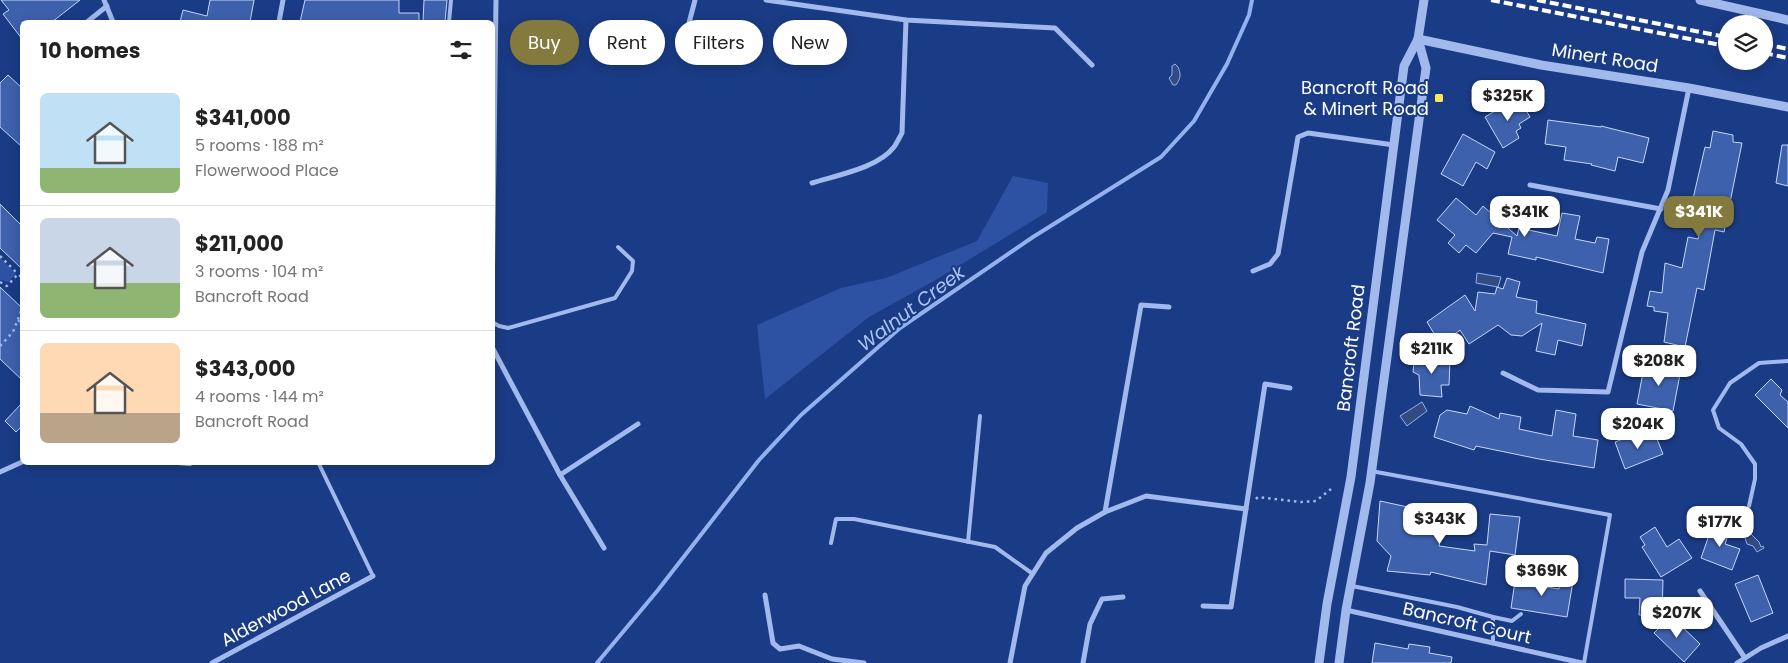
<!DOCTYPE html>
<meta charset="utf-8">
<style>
body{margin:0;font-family:Poppins,sans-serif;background:#f6f6f6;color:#222;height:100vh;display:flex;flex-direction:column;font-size:19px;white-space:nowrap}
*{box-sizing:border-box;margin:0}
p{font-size:16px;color:#767676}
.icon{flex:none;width:28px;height:28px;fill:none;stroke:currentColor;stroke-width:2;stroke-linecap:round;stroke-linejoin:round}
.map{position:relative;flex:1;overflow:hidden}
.details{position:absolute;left:20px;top:20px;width:475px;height:445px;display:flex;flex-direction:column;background:#fff;border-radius:8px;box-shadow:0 2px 12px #0003}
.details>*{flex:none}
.guide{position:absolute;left:510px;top:20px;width:475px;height:45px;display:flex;gap:10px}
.controls{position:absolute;left:1718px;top:15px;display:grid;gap:10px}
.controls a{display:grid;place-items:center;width:55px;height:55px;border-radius:50%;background:#fff;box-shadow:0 2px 12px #0003;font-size:25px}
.price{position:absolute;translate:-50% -42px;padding:0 11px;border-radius:10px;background:#fff;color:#222;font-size:16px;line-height:32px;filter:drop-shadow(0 1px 2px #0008)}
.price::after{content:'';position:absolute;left:50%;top:30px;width:15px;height:11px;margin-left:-8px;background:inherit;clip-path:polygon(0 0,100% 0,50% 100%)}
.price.selected{background:#857a3d;color:#fff}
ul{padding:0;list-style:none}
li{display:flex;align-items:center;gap:15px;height:125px;padding:0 20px}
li+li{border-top:1px solid #e0e0e0}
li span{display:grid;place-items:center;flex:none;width:140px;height:100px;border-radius:8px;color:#555}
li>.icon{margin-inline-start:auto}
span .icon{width:60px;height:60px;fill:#fffc;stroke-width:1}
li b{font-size:21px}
h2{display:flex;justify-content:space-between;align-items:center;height:60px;padding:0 20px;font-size:21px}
.tag{padding:0 18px;border-radius:22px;background:#fff;box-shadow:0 2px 12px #0003;font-size:18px;line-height:45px}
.tag.selected{background:#857a3d;color:#fff}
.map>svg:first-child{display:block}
</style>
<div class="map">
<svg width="1788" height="663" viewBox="0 0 1788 663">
<rect width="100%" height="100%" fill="#1a3b85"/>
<g fill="#2d52a4">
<polygon points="1013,176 1048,183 1047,212 934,281 869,317 765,399 757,325 841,288 886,278 977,241"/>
<polygon points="0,257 16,274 8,282 0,280"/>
</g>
<g fill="#334b83" stroke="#94b1ee">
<path d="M1175 64 1178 67C1181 74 1181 78 1176 85H1173L1169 78 1172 75V66Z"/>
<polygon points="1477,273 1501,277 1498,287 1476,283"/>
<polygon points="1422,402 1427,411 1407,426 1400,416"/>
<polygon points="1751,534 1759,542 1761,547 1763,546 1764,548 1757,552 1753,546 1747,544 1745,538"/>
</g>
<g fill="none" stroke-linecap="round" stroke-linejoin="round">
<polyline stroke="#94b1ee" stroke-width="4" points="597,663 658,590 759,460 801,415 900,328 1033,237 1161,157 1194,121 1227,64 1249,15 1252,0"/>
</g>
<g fill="#3e61ad" stroke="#c6d6f9">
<polygon points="1,0 80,0 52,22 22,22 22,39 3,14 9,10"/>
<polygon points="210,0 254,0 250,22 180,22 183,10 207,16"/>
<polygon points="305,0 399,0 399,13 419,13 419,22 300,22"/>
<polygon points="424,0 447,0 445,22 423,22"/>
<polygon points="8,75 22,88 22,147 0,127 0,83"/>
<polygon points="1518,97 1530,117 1519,124 1521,128 1516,131 1519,138 1503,148 1485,117"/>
<polygon points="1548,120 1601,127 1601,126 1649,138 1643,163 1618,157 1615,171 1591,165 1592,164 1564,160 1566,147 1545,144"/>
<polygon points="1713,131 1733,135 1733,142 1742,143 1724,232 1715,230 1704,290 1697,288 1685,347 1664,342 1668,313 1654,311 1654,307 1647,306 1650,291 1662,293 1665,263 1682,268 1688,237 1698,239 1706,206 1692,203 1705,147 1710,148"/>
<polygon points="1463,134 1495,152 1487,169 1476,162 1463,186 1441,174"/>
<polygon points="1782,145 1788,145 1788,186 1776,183"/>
<polygon points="1456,198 1476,215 1483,206 1517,236 1519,228 1557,236 1562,213 1580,216 1575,239 1595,243 1597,237 1609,239 1603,273 1536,257 1536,260 1508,254 1512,237 1493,233 1476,253 1466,245 1459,253 1448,243 1455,235 1437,220"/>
<polygon points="0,204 22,226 22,269 0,248"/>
<polygon points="1507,278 1520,282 1516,297 1537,301 1536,313 1586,324 1582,346 1558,340 1555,355 1536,351 1542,323 1522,336 1511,335 1498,325 1469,344 1460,330 1441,345 1427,322 1465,295 1475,311 1478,292 1495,294 1497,287 1503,289"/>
<polygon points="0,287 22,308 22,380 0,359"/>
<polygon points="1423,356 1450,361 1449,385 1441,385 1442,397 1420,395 1419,375 1413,372 1414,362"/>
<polygon points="1645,362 1681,369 1673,411 1637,404"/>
<polygon points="1771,379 1782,390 1780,395 1788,402 1788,428 1755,395"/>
<polygon points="22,403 22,426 16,432 5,421"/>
<polygon points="1470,406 1499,419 1500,413 1521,417 1519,429 1552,436 1556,410 1576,414 1573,436 1598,440 1594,468 1539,459 1476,446 1474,450 1434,437 1440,415 1447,410 1467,414"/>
<polygon points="1639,433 1641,440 1655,434 1663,454 1625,469 1615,442"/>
<polygon points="1380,501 1417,509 1431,528 1434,526 1441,536 1439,546 1475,551 1474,544 1487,545 1490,514 1520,517 1515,555 1490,551 1486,585 1431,572 1430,575 1387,571 1391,556 1377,541"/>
<polygon points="1713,524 1730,530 1725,544 1740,549 1732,570 1701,558"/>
<polygon points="1655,527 1667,547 1679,539 1692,558 1661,577 1642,547 1645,545 1640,537"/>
<polygon points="1516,575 1529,576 1528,584 1559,589 1560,580 1573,581 1567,617 1511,608"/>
<polygon points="1758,575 1773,613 1751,622 1735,584"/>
<polygon points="1625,579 1663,580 1662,616 1639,615 1640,598 1625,598"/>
<polygon points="1671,616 1700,644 1684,662 1654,633"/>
<polygon points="1375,643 1408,649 1409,644 1430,647 1429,653 1452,657 1451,663 1372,663"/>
</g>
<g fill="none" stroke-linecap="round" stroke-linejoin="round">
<g stroke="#a1b9ec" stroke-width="2.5" stroke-dasharray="2.5 4" stroke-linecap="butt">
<polyline points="0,256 18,274"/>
<polyline points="0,282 7,286 18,274 22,278"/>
<polyline points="22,304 22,306"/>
<polyline points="18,320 22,324"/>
<polyline points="0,346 13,332 22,309"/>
<polyline points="1256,499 1258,497 1301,502 1316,501 1331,489"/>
</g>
<g stroke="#a1b9ec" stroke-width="4">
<polyline points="449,22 451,0"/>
<polyline points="492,322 499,326 508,328 615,298 632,271 633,261 618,247"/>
<polyline points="165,462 190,464"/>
<polyline points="318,462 373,576"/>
<polyline points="1371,471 1610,515 1584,663"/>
<polyline points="1749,506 1755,479 1755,464 1741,444 1719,428 1713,410 1730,383 1759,363 1788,361"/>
<polyline points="968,542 980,416"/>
<polyline points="831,543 836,519 854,519 995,547 1033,574"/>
<polyline points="1352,586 1457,607 1493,617"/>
<polyline points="1493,643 1493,617 1512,621 1521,614"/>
</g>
<g stroke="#a1b9ec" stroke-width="5">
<polyline points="104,0 113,22"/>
<polyline points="766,0 906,20 1055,28 1092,65"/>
<polyline points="87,22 107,6"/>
<polyline points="279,22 283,0"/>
<polyline points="683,46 695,0"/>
<path d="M812 183C837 175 878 168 894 147 897 143 899 138 902 133L906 20"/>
<polyline points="1530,185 1661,209"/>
<polyline points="1253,271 1270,264 1278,254 1298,137 1308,133 1394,145"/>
<polyline points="492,307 496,0"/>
<polyline points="492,347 560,475 604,548"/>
<polyline points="1503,373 1538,390 1608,392 1642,252 1668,190 1689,88"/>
<polyline points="0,472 22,462"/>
<polyline points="560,475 638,424"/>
<polyline points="1105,512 1141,305 1169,307"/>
<polyline points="1700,591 1745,658"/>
<polyline points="765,595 773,643 780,649 799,646 832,659 864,663"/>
<polyline points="1203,606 1231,607 1265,384 1290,388"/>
<polyline points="1346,610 1582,663"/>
<polyline points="212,663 373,576"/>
<polyline points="1010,663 1025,586 1046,553 1077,528 1105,512 1146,496 1246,509"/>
<polyline points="1083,663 1090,624 1102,599 1123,597"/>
<polyline points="1737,663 1761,648 1788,636"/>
</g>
<g stroke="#a1b9ec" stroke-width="9">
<polyline points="1700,0 1788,20"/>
<polyline points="1418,39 1541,65 1689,88 1788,107"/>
<polyline points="1319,663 1327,604 1351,477 1404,66 1418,39 1424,0"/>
<polyline points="1339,663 1346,610 1370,483 1426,68 1418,39"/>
</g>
<g stroke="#fff" stroke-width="4" stroke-dasharray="9 4" stroke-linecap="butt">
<polyline points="1491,0 1726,46"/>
<polyline points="1537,0 1726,37"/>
<polyline points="1764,44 1788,49"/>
<polyline points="1764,53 1788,58"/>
</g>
</g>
<rect fill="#fee55d" stroke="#1a3b85" stroke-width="2" x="1434" y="93" width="10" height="10" rx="2.5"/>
<g text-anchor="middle" stroke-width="4" stroke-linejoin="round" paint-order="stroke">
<g font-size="18" fill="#fff" stroke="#1a3b85">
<text transform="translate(1605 58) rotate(9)" y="6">Minert Road</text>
<text transform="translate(1351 348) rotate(-83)" y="6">Bancroft Road</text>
<text transform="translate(286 608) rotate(-28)" y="6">Alderwood Lane</text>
<text transform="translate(1467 623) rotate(13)" y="6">Bancroft Court</text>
</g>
<g font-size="18" fill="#fff" stroke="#1a3b85" text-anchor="end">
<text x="1429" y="94">Bancroft Road<tspan x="1429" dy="21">&amp; Minert Road</tspan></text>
</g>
<g font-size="19" font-style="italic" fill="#acc3f3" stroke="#1a3b85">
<text transform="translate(911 308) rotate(-37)" y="7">Walnut Creek</text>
</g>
</g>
</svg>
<div class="controls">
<a><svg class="icon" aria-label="layers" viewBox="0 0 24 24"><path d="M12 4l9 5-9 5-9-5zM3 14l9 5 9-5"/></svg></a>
</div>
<b class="price" style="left:1508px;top:122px">$325K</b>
<b class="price" style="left:1525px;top:238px">$341K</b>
<b class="price selected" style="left:1699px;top:238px">$341K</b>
<b class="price" style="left:1432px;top:375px">$211K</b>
<b class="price" style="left:1659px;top:387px">$208K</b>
<b class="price" style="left:1638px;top:450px">$204K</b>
<b class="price" style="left:1440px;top:545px">$343K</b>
<b class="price" style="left:1720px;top:548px">$177K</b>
<b class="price" style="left:1542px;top:597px">$369K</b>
<b class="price" style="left:1677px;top:639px">$207K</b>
<div class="guide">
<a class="tag selected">Buy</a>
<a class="tag">Rent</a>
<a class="tag">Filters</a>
<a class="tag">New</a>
</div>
<section class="details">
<h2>10 homes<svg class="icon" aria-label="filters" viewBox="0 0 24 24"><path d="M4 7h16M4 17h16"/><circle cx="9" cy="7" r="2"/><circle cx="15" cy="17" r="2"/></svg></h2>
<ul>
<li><span style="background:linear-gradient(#bfe0f5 75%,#8fb573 0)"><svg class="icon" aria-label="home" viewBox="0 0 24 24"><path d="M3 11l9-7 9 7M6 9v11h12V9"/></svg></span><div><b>$341,000</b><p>5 rooms · 188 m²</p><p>Flowerwood Place</p></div></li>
<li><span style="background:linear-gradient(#c9d6e8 65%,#8fb573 0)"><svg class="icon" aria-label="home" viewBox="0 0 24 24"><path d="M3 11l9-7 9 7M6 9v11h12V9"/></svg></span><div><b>$211,000</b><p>3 rooms · 104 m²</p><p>Bancroft Road</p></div></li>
<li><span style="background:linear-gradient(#ffd9b3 70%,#b9a48a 0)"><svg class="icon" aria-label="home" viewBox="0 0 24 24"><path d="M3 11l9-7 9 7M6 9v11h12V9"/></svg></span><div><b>$343,000</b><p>4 rooms · 144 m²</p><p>Bancroft Road</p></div></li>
</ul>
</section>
</div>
